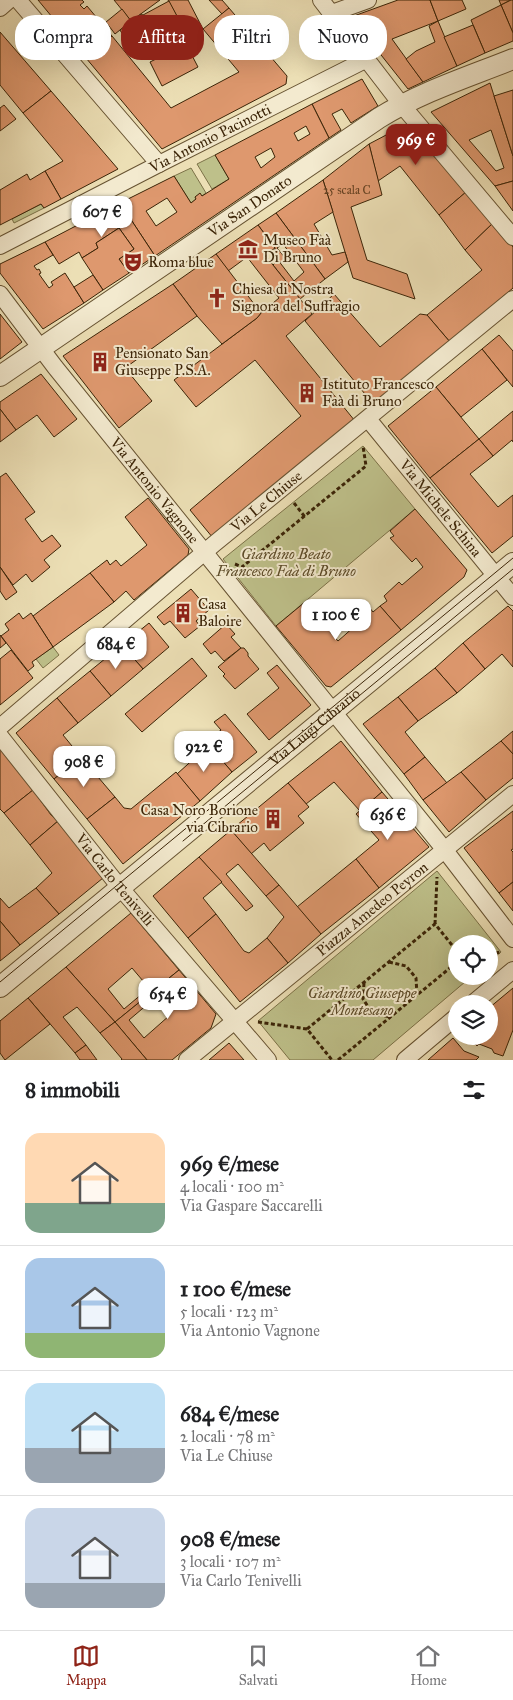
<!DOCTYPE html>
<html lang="it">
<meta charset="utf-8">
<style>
body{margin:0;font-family:"IM FELL Great Primer",serif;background:#f6f6f6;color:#202124;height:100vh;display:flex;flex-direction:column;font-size:19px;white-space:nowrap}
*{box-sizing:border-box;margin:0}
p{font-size:16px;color:#757577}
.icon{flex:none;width:28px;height:28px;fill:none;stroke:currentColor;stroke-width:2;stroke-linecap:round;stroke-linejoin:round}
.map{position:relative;height:1060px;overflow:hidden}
.drawer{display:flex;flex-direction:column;background:#fff;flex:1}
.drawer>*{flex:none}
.guide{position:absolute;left:15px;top:15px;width:484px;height:45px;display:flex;gap:10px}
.buttons{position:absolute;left:448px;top:935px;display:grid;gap:10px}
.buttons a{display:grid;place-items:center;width:50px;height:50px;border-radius:50%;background:#fff;box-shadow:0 5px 20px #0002;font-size:25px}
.price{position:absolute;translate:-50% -42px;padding:0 11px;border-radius:10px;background:#fff;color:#222;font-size:16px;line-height:32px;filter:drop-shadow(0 1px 2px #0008)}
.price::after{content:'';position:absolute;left:50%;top:30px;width:15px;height:11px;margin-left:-8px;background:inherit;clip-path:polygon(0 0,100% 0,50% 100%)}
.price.on{background:#8f2418;color:#fff}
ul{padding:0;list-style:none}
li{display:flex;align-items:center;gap:15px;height:125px;padding:0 25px}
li+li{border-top:1px solid #e0e0e0}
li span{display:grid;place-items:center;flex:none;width:140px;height:100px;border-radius:15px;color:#555}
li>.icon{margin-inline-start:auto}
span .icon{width:60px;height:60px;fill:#fffc;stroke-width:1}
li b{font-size:21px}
h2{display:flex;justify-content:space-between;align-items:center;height:60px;padding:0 25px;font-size:21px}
.chip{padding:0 18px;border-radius:20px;background:#fff;box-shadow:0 5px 20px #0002;font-size:18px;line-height:45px}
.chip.on{background:#8f2418;color:#fff}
.tabs{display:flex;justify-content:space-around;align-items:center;height:70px;border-top:1px solid #e0e0e0;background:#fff;font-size:14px;color:#757577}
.tabs a{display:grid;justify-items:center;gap:2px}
.tabs .on{color:#8f2418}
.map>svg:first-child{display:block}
</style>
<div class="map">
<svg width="513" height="1060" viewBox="0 0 513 1060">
<rect width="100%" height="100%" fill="#ecdfb5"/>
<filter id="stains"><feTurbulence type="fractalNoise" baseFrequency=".004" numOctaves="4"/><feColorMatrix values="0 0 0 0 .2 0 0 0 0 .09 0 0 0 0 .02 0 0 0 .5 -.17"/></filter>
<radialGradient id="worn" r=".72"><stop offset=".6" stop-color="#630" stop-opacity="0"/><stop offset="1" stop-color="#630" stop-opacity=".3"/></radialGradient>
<g fill="#bec08a" stroke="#7c7248">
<polygon points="215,155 229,179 212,189 197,164"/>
<polygon points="191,168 206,193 202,196 200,194 195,197 196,199 191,203 174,176"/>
<polygon points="41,204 44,208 14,223 12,219"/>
<polygon points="363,446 415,509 276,626 223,559"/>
<polygon points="53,647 59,655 43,668 36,659"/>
<polygon points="437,871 501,952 489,962 489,944 456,944 456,976 472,976 373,1060 290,1060 258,1021"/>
</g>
<g fill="#de986e" stroke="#3b2407" fill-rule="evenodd">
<polygon points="38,0 82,0 84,2 80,5 84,9 87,6 112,36 86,58"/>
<polygon points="114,0 160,0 131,21"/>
<polygon points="168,0 188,0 203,29 188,37"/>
<polygon points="209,0 222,0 229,8 222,14"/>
<polygon points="398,0 430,0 438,21 392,39 423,82 408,89 351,17"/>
<polygon points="430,0 462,0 466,9 438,21"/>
<polygon points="499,0 511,0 501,5"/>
<polygon points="511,0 513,0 513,33 501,5"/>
<polygon points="169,1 177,16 127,42 120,30 141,14 143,15"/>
<polygon points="501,5 513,33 513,41 485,53 471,20"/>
<polygon points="229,8 287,76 286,84 162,149 86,58 112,36 171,108 239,72 203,29"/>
<polygon points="122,9 131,21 115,34 106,22"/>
<polygon points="438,21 457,66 423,82 406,59 416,51 435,42 429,26"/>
<polygon points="473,25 485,53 457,66 444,37"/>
<polygon points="0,32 51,91 23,113 0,85"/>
<polygon points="186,44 198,67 162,86 150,62"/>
<polygon points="362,79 378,106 351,123 342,109 332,114 341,130 329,138 312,104"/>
<path d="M490 83 513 156V181L495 186 431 112ZM491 130 504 168 496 171 469 140Z"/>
<polygon points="513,90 513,156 494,96"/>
<polygon points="51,91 118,169 61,199 45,171 63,161 23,113"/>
<path d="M312 104 329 138 155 256 120 203 174 176 191 203 196 199 195 197 200 193 202 196 229 179 215 155ZM306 126 310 134 298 141 294 133ZM271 148 275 157 261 168 255 157ZM167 198 177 212 156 226 146 211Z"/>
<polygon points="4,105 16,119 0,131 0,108"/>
<polygon points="409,123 466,192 439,215 400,166 378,181 369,144"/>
<polygon points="369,144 382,195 351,207 367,260 407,274 415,299 353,278 323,180"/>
<polygon points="45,171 61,199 44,208 41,204 0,225 0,190 27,174 30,180"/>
<polygon points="323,180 333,212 314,224 332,255 345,252 348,262 325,279 276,213"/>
<polygon points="513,181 513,211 495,186"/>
<polygon points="466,192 493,223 465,250 439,215"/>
<polygon points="120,203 155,256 129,273 119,259 134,249 119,228 96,243 98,248 82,258 79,252 59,264 45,242"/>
<polygon points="276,213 325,279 300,299 273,265 278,260 294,281 304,272 283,244 277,248 286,259 281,263 279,260 276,262 275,248 258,225"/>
<polygon points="493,223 513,247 513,288 450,342 427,315 482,270 465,250"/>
<polygon points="258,225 275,248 265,255 312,314 286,336 355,421 213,538 190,510 301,416 255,360 196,407 174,380 257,318 261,313 279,298 247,257 228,271 216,254"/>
<polygon points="119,228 134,249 119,259 129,273 103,290 82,258 98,248 96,243"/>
<polygon points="45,242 53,255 34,266 37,270 39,269 41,273 39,274 49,288 53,285 51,282 65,273 84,303 43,329 0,273 0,264"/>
<polygon points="216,254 261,313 257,318 222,344 197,316 173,284"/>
<polygon points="93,275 103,290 84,303 74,287"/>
<polygon points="173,284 197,316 125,368 152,401 119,428 63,356"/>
<polygon points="334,294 380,347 420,314 427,315 450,342 374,405 305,321"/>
<polygon points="0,314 22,342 0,359"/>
<polygon points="499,335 513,351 513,387 482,349"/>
<polygon points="482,349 507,380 461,417 436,387"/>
<polygon points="41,374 77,419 54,437 37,415 16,430 0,409 0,402"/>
<polygon points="436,387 479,439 430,478 388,426"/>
<polygon points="0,409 16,430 0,442"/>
<polygon points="513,411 513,442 512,440 493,456 479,439"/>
<polygon points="479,439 493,456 470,474 498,507 513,495 513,536 492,553 430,478"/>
<polygon points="6,473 35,512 25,519 42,542 52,535 61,546 44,560 50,567 32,582 26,574 13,585 0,567 0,477"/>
<polygon points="148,498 189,549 188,555 134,600 126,591 114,602 90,573 107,560 110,565 116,560 121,566 147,545 125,517"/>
<polygon points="415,509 467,570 464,577 401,630 380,606 387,601 384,596 399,582 402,585 423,567 416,558 412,562 390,538 394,536 390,531"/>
<polygon points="0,567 17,592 6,600 0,591"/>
<polygon points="90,573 114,602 53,647 33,616"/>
<polygon points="191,589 209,610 196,621 200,626 185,638 170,621 164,625 157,617"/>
<polygon points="305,602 310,608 313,606 333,630 330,632 338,641 355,626 352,622 369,607 373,612 380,606 401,630 331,687 326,686 276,626"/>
<polygon points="508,606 513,611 513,667 502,654 485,669 463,643"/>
<polygon points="19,613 23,619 31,613 53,647 32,662 34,666 28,671 1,636 9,630 5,624"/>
<polygon points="149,623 169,647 143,669 122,645"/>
<polygon points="226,624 235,634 231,637 241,648 224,661 215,651 211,654 203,644"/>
<polygon points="0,635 6,643 0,648"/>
<polygon points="463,643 485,669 457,693 435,668"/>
<polygon points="122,645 143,669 111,696 90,671"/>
<polygon points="241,648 244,648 248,653 248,656 259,669 235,689 223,676 225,674 218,667"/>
<polygon points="11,650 33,678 0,705 0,659"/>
<polygon points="192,658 207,676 142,732 125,714"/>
<polygon points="277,665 311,705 269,740 247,714 279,688 267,673"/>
<polygon points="435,668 457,693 418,721 398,697"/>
<polygon points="90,671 111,696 78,723 57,698"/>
<polygon points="398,697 418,721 405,732 425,757 404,774 363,724"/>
<polygon points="57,698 78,723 63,735 81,757 54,779 16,733"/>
<polygon points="225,714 257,752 232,772 206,742 221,730 214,722"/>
<polygon points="513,731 513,754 501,741"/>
<polygon points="341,741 382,792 360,811 334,782 306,804 288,783"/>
<polygon points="501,741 513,754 513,778 486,800 461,772"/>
<polygon points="209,745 232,772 200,801 177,774"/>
<polygon points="0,748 33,790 4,813 0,809"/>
<polygon points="81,757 115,797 87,819 54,779"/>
<polygon points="425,757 447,783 423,800 404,774"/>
<polygon points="176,772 200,801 123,864 87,819 115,797 124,808 131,809"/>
<polygon points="461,772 486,800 449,832 423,800"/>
<polygon points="288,783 309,807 298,816 304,823 270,851 264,843 251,854 231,830"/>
<polygon points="33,790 51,815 58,821 30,845 4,813"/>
<polygon points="382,792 429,847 379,888 356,859 379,840 356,814"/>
<polygon points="513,811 513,849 511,850 513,852 513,882 499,893 464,848"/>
<polygon points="58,821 103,878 59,914 36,888 52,873 30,845"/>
<polygon points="231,830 279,885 266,896 238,864 226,874 253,906 246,911 199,857"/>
<polygon points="199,857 222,882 203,898 216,914 188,938 153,896"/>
<polygon points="356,859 379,888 321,934 297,907"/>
<polygon points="513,882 513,911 499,893"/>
<polygon points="279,885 321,934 288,963 267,938 284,917 266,896"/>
<polygon points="36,888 59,914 20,945 0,921 0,898 9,908"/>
<path d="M131 913 179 970 115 1022 66 967ZM132 968 149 988 124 1009 108 989Z"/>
<polygon points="216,914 244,951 249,953 267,938 288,963 240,1002 188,938"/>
<polygon points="0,921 20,945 0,961"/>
<polygon points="66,967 115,1022 100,1033 77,1007 63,1017 86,1045 75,1053 28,998"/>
<path d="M179 970 216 1014 211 1028 172 1060H147L115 1022ZM155 998 170 1015 144 1038 129 1020Z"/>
<polygon points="513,988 513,1030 503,1056 494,1053 492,1049 479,1044 477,1046 468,1036 489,1036 489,1008"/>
<polygon points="28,998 50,1024 5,1060 0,1053 0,1021"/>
<polygon points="115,1022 147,1060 121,1060 122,1059 100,1033"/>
<polygon points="453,1038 464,1051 479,1057 476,1060 428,1060"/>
<polygon points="229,1043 244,1060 209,1060"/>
<polygon points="86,1045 97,1060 80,1060 75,1053"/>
</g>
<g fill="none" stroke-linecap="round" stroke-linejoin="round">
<defs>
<g id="minor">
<polyline points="18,0 159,164"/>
<polyline points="321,0 401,104 513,237"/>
<polyline points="0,8 9,0"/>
<polyline points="332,13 368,0"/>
<path id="s1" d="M0 246 159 164 367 59"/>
<path id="s2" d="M0 294 55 367 444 849 513 939"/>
<path id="s3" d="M368 419 513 597"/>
<path id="s4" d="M0 727 214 544 513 299"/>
<path id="s5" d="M0 736 118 885 268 1060"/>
<polyline points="472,1004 513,970"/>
<path id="s6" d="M187 1060 513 794"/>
<polyline points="405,1060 456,1017"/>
</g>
<g id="tertiary">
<path id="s7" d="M0 376 379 118C421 92 468 77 513 59"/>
<path id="s8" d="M0 987 513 563"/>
</g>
</defs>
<use href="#minor" stroke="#675332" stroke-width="18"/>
<use href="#tertiary" stroke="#675332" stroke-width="22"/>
<g stroke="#3b2407" stroke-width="3" stroke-dasharray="4 2.5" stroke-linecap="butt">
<polyline points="294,503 305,517"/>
<polyline points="235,564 242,567 366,466 363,446"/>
<polyline points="435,924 437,877"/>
<polyline points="489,954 501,952"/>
<polyline points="389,962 406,966 416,978 417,995"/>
<polyline points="364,983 363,999 373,1014 391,1017"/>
<polyline points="258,1022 307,1029 332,1060"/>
<polyline points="307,1029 435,924 456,950"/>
<polyline points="338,1060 456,963"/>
</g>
<use href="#minor" stroke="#f3eacf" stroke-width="16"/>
<use href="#tertiary" stroke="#f3eacf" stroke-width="20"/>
<g stroke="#3b2407" stroke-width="1">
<polyline points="183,841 513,569"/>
<polyline points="0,982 513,558"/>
</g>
</g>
<defs>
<symbol id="museum-bare" viewBox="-9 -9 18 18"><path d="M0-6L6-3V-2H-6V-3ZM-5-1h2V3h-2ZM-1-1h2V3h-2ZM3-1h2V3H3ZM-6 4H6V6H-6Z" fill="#8f2418" stroke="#f3eacf" stroke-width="2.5" paint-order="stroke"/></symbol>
<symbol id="theatre-bare" viewBox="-9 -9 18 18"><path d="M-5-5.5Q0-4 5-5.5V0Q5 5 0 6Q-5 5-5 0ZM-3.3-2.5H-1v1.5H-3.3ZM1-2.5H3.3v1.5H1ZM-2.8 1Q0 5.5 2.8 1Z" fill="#8f2418" stroke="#f3eacf" stroke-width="2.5" paint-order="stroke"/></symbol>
<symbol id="church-bare" viewBox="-9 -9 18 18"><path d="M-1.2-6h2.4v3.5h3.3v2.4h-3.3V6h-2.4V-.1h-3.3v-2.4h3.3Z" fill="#8f2418" stroke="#f3eacf" stroke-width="2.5" paint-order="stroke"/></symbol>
<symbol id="building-bare" viewBox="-9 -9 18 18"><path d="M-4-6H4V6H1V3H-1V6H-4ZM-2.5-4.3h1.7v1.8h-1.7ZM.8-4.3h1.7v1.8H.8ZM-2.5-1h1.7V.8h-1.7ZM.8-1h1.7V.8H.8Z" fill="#8f2418" stroke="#f3eacf" stroke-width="2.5" paint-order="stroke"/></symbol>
</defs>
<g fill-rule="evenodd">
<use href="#museum-bare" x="234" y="235" width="28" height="28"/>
<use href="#theatre-bare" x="119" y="248" width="28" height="28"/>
<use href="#church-bare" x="203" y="284" width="28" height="28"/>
<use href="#building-bare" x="86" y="348" width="28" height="28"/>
<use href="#building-bare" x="293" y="379" width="28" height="28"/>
<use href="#building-bare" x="169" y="599" width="28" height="28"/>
<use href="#building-bare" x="259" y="805" width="28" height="28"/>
</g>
<g text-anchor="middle" stroke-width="4" stroke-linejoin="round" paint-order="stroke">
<g font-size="12" fill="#644121">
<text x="347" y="194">25 scala C</text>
</g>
<g font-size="15" fill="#3b2407" stroke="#f3eacf">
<text dy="5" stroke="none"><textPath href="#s1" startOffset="236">Via Antonio Pacinotti</textPath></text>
<text dy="5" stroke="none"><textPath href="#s7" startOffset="302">Via San Donato</textPath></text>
<text dy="5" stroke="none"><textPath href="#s2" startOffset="250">Via Antonio Vagnone</textPath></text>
<text dy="5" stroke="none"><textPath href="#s4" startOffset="349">Via Le Chiuse</textPath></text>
<text dy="5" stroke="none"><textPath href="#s3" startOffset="115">Via Michele Schina</textPath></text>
<text dy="5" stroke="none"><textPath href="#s8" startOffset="408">Via Luigi Cibrario</textPath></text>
<text dy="5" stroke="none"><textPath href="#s5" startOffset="184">Via Carlo Tenivelli</textPath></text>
<text dy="5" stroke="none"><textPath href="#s6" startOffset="239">Piazza Amedeo Peyron</textPath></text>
</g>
<g font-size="15" fill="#3b2407" stroke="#f3eacf" text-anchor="start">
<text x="263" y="245">Museo Faà<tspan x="263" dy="17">Di Bruno</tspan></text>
<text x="148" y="267">Roma blue</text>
<text x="232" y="294">Chiesa di Nostra<tspan x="232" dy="17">Signora del Suffragio</tspan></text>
<text x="115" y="358">Pensionato San<tspan x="115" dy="17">Giuseppe P.S.A.</tspan></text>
<text x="322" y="389">Istituto Francesco<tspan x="322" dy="17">Faà di Bruno</tspan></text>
<text x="198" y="609">Casa<tspan x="198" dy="17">Baloire</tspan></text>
<text x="258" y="815" text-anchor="end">Casa Noro Borione<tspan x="258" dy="17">via Cibrario</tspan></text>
</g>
<g font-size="15" font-style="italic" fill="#5c4b28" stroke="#f3eacf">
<text x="286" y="559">Giardino Beato<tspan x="286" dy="17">Francesco Faà di Bruno</tspan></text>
<text x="362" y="998">Giardino Giuseppe<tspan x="362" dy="17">Montesano</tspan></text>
</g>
</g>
<rect width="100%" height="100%" filter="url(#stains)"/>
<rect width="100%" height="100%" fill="url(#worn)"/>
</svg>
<div class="buttons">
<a><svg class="icon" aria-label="locate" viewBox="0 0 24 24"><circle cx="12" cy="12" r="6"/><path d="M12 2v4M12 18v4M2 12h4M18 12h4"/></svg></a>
<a><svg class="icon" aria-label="layers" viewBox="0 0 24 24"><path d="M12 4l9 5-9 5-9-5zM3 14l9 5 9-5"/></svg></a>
</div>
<b class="price on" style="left:416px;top:166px">969 €</b>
<b class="price" style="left:102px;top:238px">607 €</b>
<b class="price" style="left:336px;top:641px">1 100 €</b>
<b class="price" style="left:116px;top:670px">684 €</b>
<b class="price" style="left:204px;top:773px">922 €</b>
<b class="price" style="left:84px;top:788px">908 €</b>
<b class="price" style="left:388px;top:841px">636 €</b>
<b class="price" style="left:168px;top:1020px">654 €</b>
<div class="guide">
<a class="chip">Compra</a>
<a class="chip on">Affitta</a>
<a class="chip">Filtri</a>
<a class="chip">Nuovo</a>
</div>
</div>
<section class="drawer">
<h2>8 immobili<svg class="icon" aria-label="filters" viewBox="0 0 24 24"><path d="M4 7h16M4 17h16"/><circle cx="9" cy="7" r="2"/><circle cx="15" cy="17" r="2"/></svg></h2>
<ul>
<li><span style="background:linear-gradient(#ffd9b3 70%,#7fa58c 0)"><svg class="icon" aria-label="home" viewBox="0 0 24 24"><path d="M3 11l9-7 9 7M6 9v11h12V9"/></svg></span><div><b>969 €/mese</b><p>4 locali · 100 m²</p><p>Via Gaspare Saccarelli</p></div></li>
<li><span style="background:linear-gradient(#a9c7e8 75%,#8fb573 0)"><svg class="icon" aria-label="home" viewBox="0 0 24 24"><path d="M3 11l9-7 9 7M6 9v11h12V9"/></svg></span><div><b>1 100 €/mese</b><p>5 locali · 123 m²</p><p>Via Antonio Vagnone</p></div></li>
<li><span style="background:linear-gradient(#bfe0f5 65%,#9aa5b1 0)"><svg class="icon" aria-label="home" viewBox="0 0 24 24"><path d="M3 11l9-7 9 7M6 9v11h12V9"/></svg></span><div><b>684 €/mese</b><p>2 locali · 78 m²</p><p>Via Le Chiuse</p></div></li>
<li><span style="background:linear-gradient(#c9d6e8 75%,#9aa5b1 0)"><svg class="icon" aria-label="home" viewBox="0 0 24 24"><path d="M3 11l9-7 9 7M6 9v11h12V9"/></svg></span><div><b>908 €/mese</b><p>3 locali · 107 m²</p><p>Via Carlo Tenivelli</p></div></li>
</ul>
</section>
<nav class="tabs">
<a class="on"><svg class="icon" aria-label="map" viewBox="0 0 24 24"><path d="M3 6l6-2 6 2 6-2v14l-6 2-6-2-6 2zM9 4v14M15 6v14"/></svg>Mappa</a>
<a><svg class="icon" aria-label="saved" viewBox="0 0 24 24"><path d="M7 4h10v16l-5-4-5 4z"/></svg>Salvati</a>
<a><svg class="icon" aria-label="home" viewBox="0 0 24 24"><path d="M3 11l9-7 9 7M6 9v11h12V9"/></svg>Home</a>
</nav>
